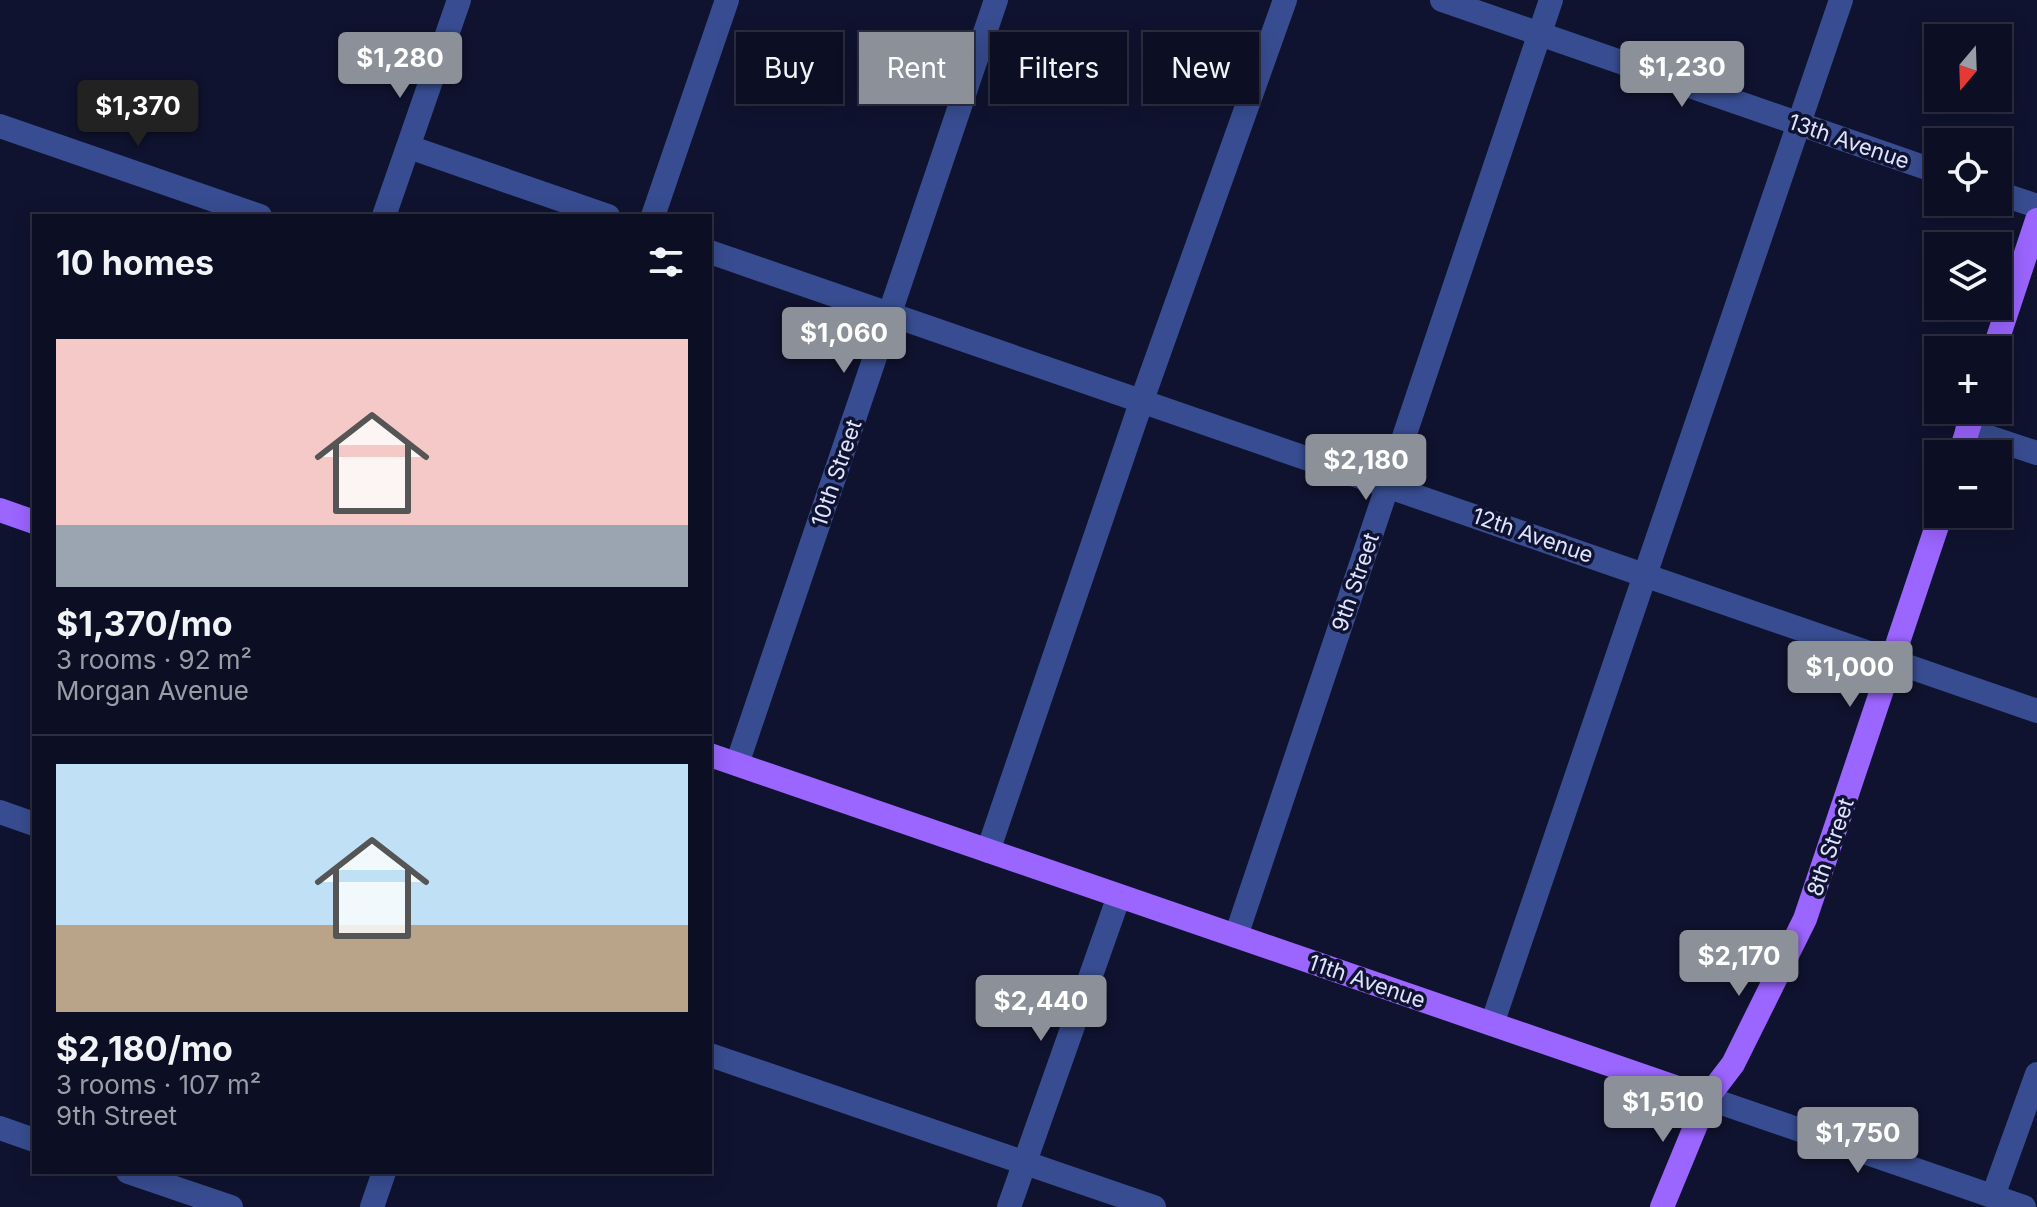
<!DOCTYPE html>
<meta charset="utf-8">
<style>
body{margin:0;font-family:Inter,sans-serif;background:#15172b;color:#f1f3f6;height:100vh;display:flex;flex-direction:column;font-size:30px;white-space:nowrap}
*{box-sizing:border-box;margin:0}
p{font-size:26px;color:#9a9ca6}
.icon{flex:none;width:44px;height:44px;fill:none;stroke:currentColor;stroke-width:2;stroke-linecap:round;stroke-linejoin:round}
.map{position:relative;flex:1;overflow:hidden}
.details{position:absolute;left:32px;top:214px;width:680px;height:960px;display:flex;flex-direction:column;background:#0c0e23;border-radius:0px;box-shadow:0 4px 20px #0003,0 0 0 2px #2c2e41}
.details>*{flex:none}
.guide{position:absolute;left:736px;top:32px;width:760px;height:72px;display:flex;gap:16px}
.needle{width:52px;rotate:199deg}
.fabs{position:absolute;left:1924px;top:24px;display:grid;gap:16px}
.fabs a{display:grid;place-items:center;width:88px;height:88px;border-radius:0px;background:#0c0e23;box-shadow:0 4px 20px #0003,0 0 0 2px #2c2e41;font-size:40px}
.price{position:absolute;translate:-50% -68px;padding:0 18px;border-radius:8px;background:#8c9099;color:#fff;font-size:26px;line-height:52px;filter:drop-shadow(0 2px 4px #0008)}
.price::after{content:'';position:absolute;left:50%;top:48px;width:24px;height:18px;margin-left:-12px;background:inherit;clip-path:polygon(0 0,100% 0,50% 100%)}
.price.on{background:#222;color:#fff}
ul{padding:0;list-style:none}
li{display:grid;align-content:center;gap:16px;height:424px;padding:0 24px}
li+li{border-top:2px solid #2c2e41}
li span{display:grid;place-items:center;height:248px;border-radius:0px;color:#555}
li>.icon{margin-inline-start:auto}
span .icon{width:144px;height:144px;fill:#fffc;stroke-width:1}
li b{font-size:34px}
h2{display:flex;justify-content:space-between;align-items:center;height:96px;padding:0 24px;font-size:34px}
.pill{padding:0 28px;border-radius:0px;background:#0c0e23;box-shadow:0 4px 20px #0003,0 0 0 2px #2c2e41;font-size:28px;line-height:72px}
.pill.on{background:#8c9099;color:#fff}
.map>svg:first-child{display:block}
</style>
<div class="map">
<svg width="2037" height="1207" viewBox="0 0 2037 1207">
<rect width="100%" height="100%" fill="#10132f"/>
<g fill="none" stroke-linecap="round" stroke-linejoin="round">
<g stroke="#384d91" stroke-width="24">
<polyline points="1442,0 1938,172"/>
<polyline points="0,126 260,216"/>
<polyline points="409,147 608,216"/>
<polyline points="1998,193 2037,206"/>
<polyline points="384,216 459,0"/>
<polyline points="653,216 727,0"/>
<polyline points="710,252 2037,711"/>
<polyline points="1967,430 2037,453"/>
<polyline points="737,764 996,0"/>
<polyline points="0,812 34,824"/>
<polyline points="988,851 1142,400 1285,0"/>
<polyline points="1236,936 1551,0"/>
<polyline points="1492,1024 1841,0"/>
<polyline points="710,1055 1154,1207"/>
<polyline points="1707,1098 2024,1207"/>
<polyline points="0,1128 34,1140"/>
<polyline points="128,1172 231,1207"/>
<polyline points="1993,1196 2037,1074"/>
<polyline points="372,1207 384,1172"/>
<polyline points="1009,1207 1119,896"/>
</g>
<g stroke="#9b65ff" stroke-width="24">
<polyline points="1994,350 2037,220"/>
<polyline points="1960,454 1974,410"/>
<polyline points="0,510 34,522"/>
<polyline points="710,755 1707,1098"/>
<polyline points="1662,1207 1707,1098 1733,1064 1805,919 1941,514"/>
</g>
</g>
<g text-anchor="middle" stroke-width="7" stroke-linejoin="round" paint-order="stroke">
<g font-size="22" fill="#dee3ff" stroke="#10132f">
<text transform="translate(1849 141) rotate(19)" y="8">13th Avenue</text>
<text transform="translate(836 473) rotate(-71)" y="8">10th Street</text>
<text transform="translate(1533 535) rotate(19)" y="8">12th Avenue</text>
<text transform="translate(1355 582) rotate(-71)" y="8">9th Street</text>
<text transform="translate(1830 847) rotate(-71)" y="8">8th Street</text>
<text transform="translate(1367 981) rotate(19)" y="8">11th Avenue</text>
</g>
</g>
</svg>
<div class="fabs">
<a><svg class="needle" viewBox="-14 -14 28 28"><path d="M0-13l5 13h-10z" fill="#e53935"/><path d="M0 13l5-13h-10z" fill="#9a9ca6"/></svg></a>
<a><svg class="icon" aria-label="locate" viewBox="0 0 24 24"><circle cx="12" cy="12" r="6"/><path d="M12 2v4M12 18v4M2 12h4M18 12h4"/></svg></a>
<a><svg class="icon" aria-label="layers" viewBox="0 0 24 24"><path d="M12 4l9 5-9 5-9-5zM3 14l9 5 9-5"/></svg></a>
<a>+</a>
<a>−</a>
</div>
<b class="price" style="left:400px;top:100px">$1,280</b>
<b class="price" style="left:1682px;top:109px">$1,230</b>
<b class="price on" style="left:138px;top:148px">$1,370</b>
<b class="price" style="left:844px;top:375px">$1,060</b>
<b class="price" style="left:1366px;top:502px">$2,180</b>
<b class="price" style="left:1850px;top:709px">$1,000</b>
<b class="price" style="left:1739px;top:998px">$2,170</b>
<b class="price" style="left:1041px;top:1043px">$2,440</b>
<b class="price" style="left:1663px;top:1144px">$1,510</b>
<b class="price" style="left:1858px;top:1175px">$1,750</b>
<div class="guide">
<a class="pill">Buy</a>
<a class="pill on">Rent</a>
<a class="pill">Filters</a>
<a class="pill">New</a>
</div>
<section class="details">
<h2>10 homes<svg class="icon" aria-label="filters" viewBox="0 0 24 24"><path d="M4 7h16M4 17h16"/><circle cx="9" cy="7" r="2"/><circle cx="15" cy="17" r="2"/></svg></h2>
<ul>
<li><span style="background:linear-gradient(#f6c9c9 75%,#9aa5b1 0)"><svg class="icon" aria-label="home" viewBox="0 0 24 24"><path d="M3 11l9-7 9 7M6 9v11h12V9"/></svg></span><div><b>$1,370/mo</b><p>3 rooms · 92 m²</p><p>Morgan Avenue</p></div></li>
<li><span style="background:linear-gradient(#bfe0f5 65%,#b9a48a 0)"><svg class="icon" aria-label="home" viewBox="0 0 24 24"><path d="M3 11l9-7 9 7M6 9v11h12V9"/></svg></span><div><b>$2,180/mo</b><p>3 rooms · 107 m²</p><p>9th Street</p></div></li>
</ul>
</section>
</div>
